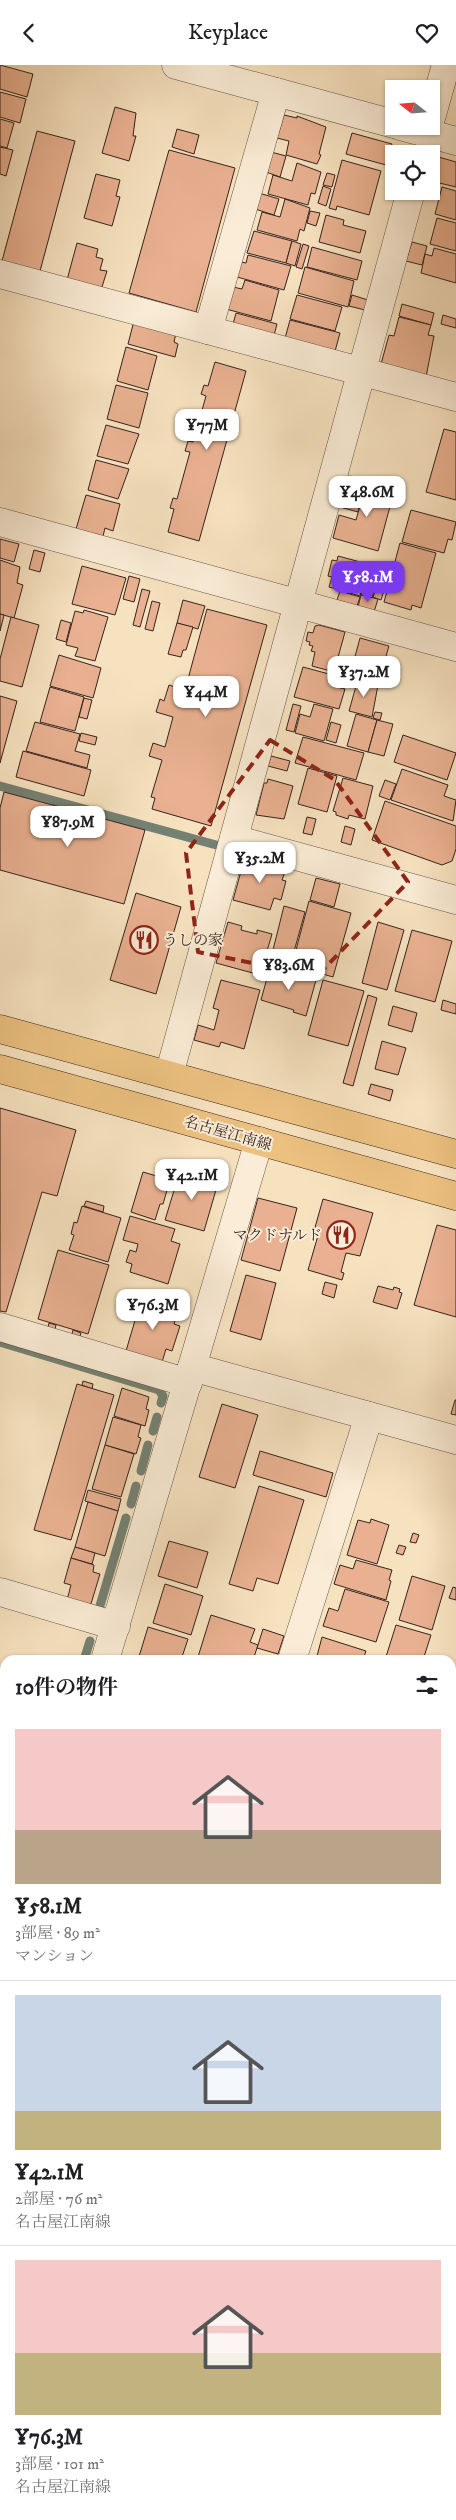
<!DOCTYPE html>
<html lang="ja">
<meta charset="utf-8">
<style>
body{margin:0;font-family:"IM FELL DW Pica","Noto Serif JP",serif;background:#f6f6f6;color:#202124;height:100vh;display:flex;flex-direction:column;font-size:19px;white-space:nowrap}
*{box-sizing:border-box;margin:0}
p{font-size:16px;color:#757577}
.icon{flex:none;width:28px;height:28px;fill:none;stroke:currentColor;stroke-width:2;stroke-linecap:round;stroke-linejoin:round}
.map{position:relative;flex:1;overflow:hidden}
.details{position:absolute;left:0px;top:1590px;width:456px;height:865px;display:flex;flex-direction:column;background:#fff;border-radius:15px 15px 0 0;box-shadow:0 1px 4px #0004}
.details>*{flex:none}
.needle{width:32px;rotate:287deg}
.buttons{position:absolute;left:385px;top:15px;display:grid;gap:10px}
.buttons a{display:grid;place-items:center;width:55px;height:55px;border-radius:0px;background:#fff;box-shadow:0 1px 4px #0004;font-size:25px}
.price{position:absolute;translate:-50% -42px;padding:0 11px;border-radius:10px;background:#fff;color:#222;font-size:16px;line-height:32px;filter:drop-shadow(0 1px 2px #0008)}
.price::after{content:'';position:absolute;left:50%;top:30px;width:15px;height:11px;margin-left:-8px;background:inherit;clip-path:polygon(0 0,100% 0,50% 100%)}
.price.active{background:#7c3aed;color:#fff}
ul{padding:0;list-style:none}
li{display:grid;align-content:center;gap:10px;height:265px;padding:0 15px}
li+li{border-top:1px solid #e0e0e0}
li span{display:grid;place-items:center;height:155px;border-radius:0px;color:#555}
li>.icon{margin-inline-start:auto}
span .icon{width:90px;height:90px;fill:#fffc;stroke-width:1}
li b{font-size:21px}
h2{display:flex;justify-content:space-between;align-items:center;height:60px;padding:0 15px;font-size:21px}
header{display:flex;justify-content:space-between;align-items:center;height:65px;padding:0 15px;background:#fff;font-size:22px;font-weight:600}
.map>svg:first-child{display:block}
</style>
<header><svg class="icon" aria-label="back" viewBox="0 0 24 24"><path d="M15 5l-7 7 7 7"/></svg>Keyplace<svg class="icon" aria-label="heart" viewBox="0 0 24 24"><path d="M12 20l-8-8c-3-5 5-10 8-4 3-6 11-1 8 4z"/></svg></header>
<div class="map">
<svg width="456" height="2455" viewBox="0 0 456 2455">
<rect width="100%" height="100%" fill="#f7e2c0"/>
<filter id="stains"><feTurbulence type="fractalNoise" baseFrequency=".004" numOctaves="4"/><feColorMatrix values="0 0 0 0 .2 0 0 0 0 .09 0 0 0 0 .02 0 0 0 .5 -.17"/></filter>
<radialGradient id="worn" r=".72"><stop offset=".6" stop-color="#630" stop-opacity="0"/><stop offset="1" stop-color="#630" stop-opacity=".3"/></radialGradient>
<polygon fill="#c1c28f" stroke="#7a7256" points="456,1707 456,1753 451,1752 451,1723"/>
<g fill="none" stroke-linecap="round" stroke-linejoin="round">
<g stroke="#748173" stroke-width="9">
<polyline points="0,721 220,781"/>
<polyline points="0,1277 159,1325 163,1331 161,1338"/>
<polyline points="153,1366 157,1352"/>
<polyline points="141,1406 148,1380"/>
<polyline points="131,1439 136,1421"/>
<polyline points="99,1544 126,1453"/>
<polyline points="84,1595 90,1576"/>
<polyline points="0,1790 5,1791"/>
<polyline points="0,1874 5,1858"/>
</g>
</g>
<g fill="#e9b191" stroke="#34231d">
<polygon points="0,0 33,9 27,32 0,24"/>
<polygon points="0,27 26,34 20,58 0,52"/>
<polygon points="115,42 136,48 133,71 136,71 129,96 102,88"/>
<polygon points="284,50 297,53 297,51 326,62 319,89 321,90 317,99 286,90 289,76 277,73"/>
<polygon points="0,54 14,58 7,83 0,81"/>
<polygon points="177,64 199,70 194,89 172,82"/>
<polygon points="37,66 75,76 40,206 2,196"/>
<polygon points="352,68 392,79 386,100 346,89"/>
<polygon points="0,82 13,85 6,111 0,109"/>
<polygon points="169,85 235,103 196,247 129,228"/>
<polygon points="271,87 286,91 280,112 266,107"/>
<polygon points="435,91 456,97 456,122 431,116"/>
<polygon points="342,95 381,106 369,150 337,141 336,145 329,143"/>
<polygon points="297,98 321,107 315,129 311,128 308,140 268,129 273,110 292,116"/>
<polygon points="327,108 335,110 332,122 323,120"/>
<polygon points="96,109 120,115 116,131 120,132 112,161 84,153"/>
<polygon points="323,121 331,124 326,141 318,138"/>
<polygon points="442,122 456,126 456,155 435,149"/>
<polygon points="259,128 279,134 274,150 255,144"/>
<polygon points="285,134 310,143 304,166 300,164 297,176 257,165 262,147 280,152"/>
<polygon points="310,146 320,148 316,161 307,158"/>
<polygon points="326,150 344,155 343,160 366,166 360,188 319,177"/>
<polygon points="437,153 456,158 456,186 430,179"/>
<polygon points="254,166 292,176 286,198 247,188"/>
<polygon points="292,176 301,179 295,201 286,198"/>
<polygon points="412,177 427,181 422,200 406,196"/>
<polygon points="77,178 98,184 96,192 103,194 100,205 107,206 101,225 67,215"/>
<polygon points="303,179 309,181 302,204 296,202"/>
<polygon points="312,182 362,196 357,215 307,202"/>
<polygon points="434,183 456,189 456,218 421,208 425,189 432,191"/>
<polygon points="248,190 291,201 284,225 237,212 241,197 246,198"/>
<polygon points="305,202 354,216 348,242 298,228"/>
<polygon points="245,215 279,225 271,256 226,244 233,222 242,224"/>
<polygon points="297,230 342,242 335,266 290,254"/>
<polygon points="352,230 368,235 365,245 349,241"/>
<polygon points="402,239 434,248 431,260 399,251"/>
<polygon points="236,248 277,259 273,274 232,263"/>
<polygon points="443,250 456,254 456,263 441,259"/>
<polygon points="399,252 431,260 428,270 434,271 426,312 381,299 389,270 394,271"/>
<polygon points="290,255 340,268 334,290 284,277"/>
<polygon points="134,256 176,268 174,277 178,279 175,292 128,279"/>
<polygon points="126,282 157,291 148,325 117,316"/>
<polygon points="215,297 246,306 199,476 168,467 174,444 170,443 173,433 177,434 190,387 185,386 188,376 193,377 206,331 201,329 204,320 208,321"/>
<polygon points="116,320 148,328 139,363 107,354"/>
<polygon points="106,360 139,369 128,399 97,391"/>
<polygon points="444,364 456,367 456,435 426,427"/>
<polygon points="96,395 129,404 118,434 88,425"/>
<polygon points="349,411 366,415 358,447 340,442"/>
<polygon points="367,416 395,423 378,486 333,473 339,450 356,455"/>
<polygon points="86,430 120,439 113,466 105,463 103,471 76,464"/>
<polygon points="411,445 456,457 452,475 448,474 444,488 402,477"/>
<polygon points="0,474 19,479 14,497 0,493"/>
<polygon points="400,478 436,488 421,543 412,540 411,545 384,537"/>
<polygon points="34,485 45,488 40,507 29,504"/>
<polygon points="338,491 368,499 360,531 329,522 332,512 328,511 332,495 337,496"/>
<polygon points="0,495 20,502 17,518 23,520 14,553 0,549"/>
<polygon points="82,501 126,513 115,550 72,539"/>
<polygon points="369,501 380,504 372,533 361,530"/>
<polygon points="129,511 140,514 134,537 123,534"/>
<polygon points="377,520 385,522 381,535 373,532"/>
<polygon points="142,524 150,526 140,562 133,560"/>
<polygon points="340,526 360,532 357,541 337,535"/>
<polygon points="361,530 378,534 374,547 358,542"/>
<polygon points="183,535 205,541 198,564 177,558"/>
<polygon points="152,536 160,538 153,566 145,564"/>
<polygon points="207,544 267,560 211,761 152,744 155,733 151,732 162,695 149,691 153,678 165,682 173,652 156,647 160,634 164,636 169,620 181,624 184,613 188,614"/>
<polygon points="84,545 108,552 95,596 75,591 78,583 66,580 75,546 83,548"/>
<polygon points="0,549 4,550 0,566"/>
<polygon points="11,552 39,560 22,622 0,616 0,594"/>
<polygon points="61,555 71,558 66,577 56,574"/>
<polygon points="177,558 193,562 186,585 183,585 181,592 168,589"/>
<polygon points="319,560 345,567 334,607 312,601 315,587 311,586 313,581 309,580 310,577 306,576 308,567 313,568 315,561"/>
<polygon points="360,573 389,581 378,618 350,610"/>
<polygon points="59,590 101,603 93,633 50,621"/>
<polygon points="303,602 340,612 337,622 345,624 339,644 294,632"/>
<polygon points="358,614 378,620 372,652 349,646"/>
<polygon points="50,622 84,632 75,666 40,657"/>
<polygon points="0,631 17,636 0,698"/>
<polygon points="84,633 92,635 87,654 79,652"/>
<polygon points="293,639 301,641 294,667 286,665"/>
<polygon points="314,639 333,644 324,676 295,668 300,649 310,652"/>
<polygon points="375,647 382,648 380,655 373,653"/>
<polygon points="356,649 377,655 368,687 347,681"/>
<polygon points="377,655 393,659 384,691 368,687"/>
<polygon points="35,657 80,669 75,686 90,690 87,703 26,686"/>
<polygon points="331,657 341,660 336,678 326,675"/>
<polygon points="81,668 97,672 95,680 79,676"/>
<polygon points="403,670 456,688 447,715 394,697"/>
<polygon points="303,672 364,688 356,715 295,698"/>
<polygon points="23,686 91,705 84,731 16,712"/>
<polygon points="271,691 290,696 287,706 268,701"/>
<polygon points="308,703 337,711 327,747 298,739"/>
<polygon points="402,704 448,720 444,731 456,735 453,756 391,735"/>
<polygon points="343,713 373,721 365,754 349,750 348,754 336,750 336,747 333,746"/>
<polygon points="268,714 293,721 284,754 256,750 264,718 267,718"/>
<polygon points="385,715 396,719 390,735 379,731"/>
<polygon points="4,727 145,765 124,839 0,805 0,743"/>
<polygon points="385,736 456,761 456,784 452,796 442,800 372,775"/>
<polygon points="307,752 316,754 312,770 303,768"/>
<polygon points="345,761 355,764 351,780 341,777"/>
<polygon points="251,794 286,804 282,815 286,816 281,835 274,833 270,845 233,835 243,799"/>
<polygon points="316,813 340,819 334,842 310,835"/>
<polygon points="136,828 181,842 156,929 110,915"/>
<polygon points="309,836 351,848 333,912 292,900"/>
<polygon points="284,841 305,847 293,890 273,885"/>
<polygon points="228,857 242,861 241,865 257,869 257,865 272,869 260,910 216,898"/>
<polygon points="378,857 404,865 387,925 362,918"/>
<polygon points="412,865 452,876 435,937 395,926"/>
<polygon points="270,902 316,915 306,951 293,947 294,945 261,935"/>
<polygon points="221,915 260,925 244,984 221,977 219,982 194,975 198,960 214,965 219,945 213,943"/>
<polygon points="323,915 364,926 348,981 308,970"/>
<polygon points="368,930 377,933 353,1021 343,1018"/>
<polygon points="443,935 456,939 456,949 441,945"/>
<polygon points="393,941 417,948 412,967 388,960"/>
<polygon points="382,976 406,983 398,1010 375,1004"/>
<polygon points="371,1019 393,1025 390,1036 368,1029"/>
<polygon points="0,1043 76,1065 57,1131 42,1127 6,1247 0,1246"/>
<polygon points="180,1106 218,1118 204,1166 165,1155"/>
<polygon points="143,1107 170,1115 163,1139 160,1139 155,1155 131,1147"/>
<polygon points="258,1133 297,1143 280,1206 241,1195"/>
<polygon points="323,1134 373,1148 360,1191 346,1188 341,1207 344,1208 342,1215 308,1205 319,1167 314,1166"/>
<polygon points="86,1136 104,1141 103,1147 84,1141"/>
<polygon points="82,1141 121,1153 108,1197 69,1185 74,1170 71,1169 74,1157 77,1158"/>
<polygon points="130,1151 175,1164 171,1176 180,1179 168,1219 130,1207 132,1199 126,1197 130,1185 136,1187 138,1179 123,1175"/>
<polygon points="437,1160 456,1165 456,1252 414,1240"/>
<polygon points="58,1185 109,1200 88,1269 38,1254"/>
<polygon points="246,1210 276,1218 261,1275 230,1266"/>
<polygon points="325,1217 337,1220 334,1233 322,1229"/>
<polygon points="378,1221 393,1225 394,1222 400,1224 399,1227 402,1228 397,1244 373,1237"/>
<polygon points="141,1235 178,1246 174,1259 180,1261 172,1286 166,1284 162,1297 126,1286"/>
<polygon points="49,1258 56,1260 54,1268 47,1266"/>
<polygon points="73,1265 81,1268 79,1275 71,1273"/>
<polygon points="83,1316 93,1319 92,1324 82,1320"/>
<polygon points="77,1319 114,1330 71,1475 34,1465"/>
<polygon points="122,1323 149,1332 146,1344 149,1345 145,1361 114,1351"/>
<polygon points="455,1335 456,1335 456,1350 451,1349"/>
<polygon points="222,1339 258,1350 235,1423 199,1412"/>
<polygon points="113,1352 141,1360 138,1372 141,1373 136,1389 105,1380"/>
<polygon points="105,1380 134,1389 121,1432 92,1424"/>
<polygon points="260,1386 333,1408 326,1432 253,1410"/>
<polygon points="259,1421 304,1435 278,1519 257,1513 253,1526 229,1519"/>
<polygon points="88,1425 121,1434 118,1446 85,1436"/>
<polygon points="88,1437 118,1446 105,1491 75,1482"/>
<polygon points="371,1454 389,1460 377,1499 347,1490 358,1455 370,1458"/>
<polygon points="413,1468 419,1470 416,1478 410,1477"/>
<polygon points="169,1476 208,1487 197,1523 158,1511"/>
<polygon points="399,1480 406,1482 403,1490 396,1488"/>
<polygon points="75,1482 95,1488 92,1499 71,1493"/>
<polygon points="71,1493 94,1500 93,1507 100,1509 90,1542 67,1535 71,1520 64,1518"/>
<polygon points="356,1495 392,1505 389,1515 391,1516 386,1535 334,1519 340,1500 353,1504"/>
<polygon points="412,1511 445,1521 432,1565 399,1555"/>
<polygon points="165,1519 203,1531 191,1570 153,1558"/>
<polygon points="453,1522 456,1523 456,1535 449,1533"/>
<polygon points="345,1524 389,1537 376,1577 323,1561 329,1543 338,1546"/>
<polygon points="211,1550 255,1564 250,1577 258,1580 253,1595 197,1595"/>
<polygon points="396,1560 431,1570 423,1595 385,1595"/>
<polygon points="148,1562 188,1574 181,1595 138,1595"/>
<polygon points="263,1564 284,1571 278,1589 257,1583"/>
<polygon points="322,1572 366,1586 363,1595 316,1595"/>
<polygon points="451,1891 456,1892 456,1906 451,1921"/>
<polygon points="456,1961 456,1987 452,1985 454,1978 451,1977"/>
<polygon points="451,1988 456,1989 456,2019 451,2017"/>
<polygon points="451,2020 456,2021 456,2051 451,2050"/>
<polygon points="451,2052 456,2054 456,2080 451,2078"/>
<polygon points="451,2081 456,2082 456,2107 451,2106"/>
<polygon points="451,2111 456,2113 456,2141 451,2139"/>
<polygon points="0,2176 5,2178 5,2253 0,2252"/>
<polygon points="0,2331 5,2333 5,2450 120,2450 119,2455 0,2455"/>
<polygon points="451,2403 456,2404 456,2448 451,2447"/>
<polygon points="351,2450 364,2450 363,2454"/>
<polygon points="441,2450 456,2453 456,2455 440,2455"/>
</g>
<g fill="none" stroke-linecap="round" stroke-linejoin="round">
<defs>
<g id="minor">
<polyline points="176,0 394,59"/>
<polyline points="431,53 446,0"/>
<polyline points="400,61 456,76"/>
<polyline points="0,209 456,332"/>
<polyline points="208,265 276,27"/>
<polyline points="0,457 456,582"/>
<polyline points="234,774 456,835"/>
<polyline points="169,1010 411,126"/>
<polyline points="0,1262 188,1318"/>
<polyline points="192,1302 456,1375"/>
<polyline points="0,1527 116,1561"/>
<polyline points="105,1595 259,1076"/>
<polyline points="292,1595 369,1351"/>
<polyline points="451,1682 456,1667"/>
<polyline points="451,1763 456,1764"/>
<polyline points="0,1938 5,1921"/>
<polyline points="0,2051 3,2042"/>
<polyline points="451,2231 456,2233"/>
<polyline points="451,2282 456,2266"/>
<polyline points="136,2455 138,2450"/>
<polyline points="397,2455 399,2450"/>
</g>
<g id="major">
<polyline points="0,964 456,1089"/>
<polyline points="0,1004 456,1131"/>
</g>
</defs>
<use href="#minor" stroke="#655346" stroke-width="29"/>
<use href="#major" stroke="#34231d" stroke-width="29"/>
<use href="#minor" stroke="#faecd6" stroke-width="28"/>
<use href="#major" stroke="#ecc180" stroke-width="28"/>
</g>
<path fill="none" stroke="#8f2418" stroke-width="4" stroke-dasharray="10 6" stroke-linejoin="round" d="M270 675 335 715 408 817 317 911 198 887 186 788Z"/>
<defs>
<symbol id="restaurant-ring" viewBox="-11 -11 22 22"><circle r="9.5" fill="#faecd6" stroke="#8f2418" stroke-width="1.5"/><path d="M-5-6h1v4h1v-4h1v4h1v-4h1v5L-1.5 .5V6h-2V.5L-5-1ZM5-6V6H3V1.5H1.5Q1.5-4 5-6Z" fill="#8f2418"/></symbol>
</defs>
<g fill-rule="evenodd">
<use href="#restaurant-ring" x="128" y="859" width="32" height="32"/>
<use href="#restaurant-ring" x="325" y="1154" width="32" height="32"/>
</g>
<g text-anchor="middle" stroke-width="4" stroke-linejoin="round" paint-order="stroke">
<g font-size="15" fill="#34231d" stroke="#faecd6" text-anchor="start">
<text x="163" y="880">うしの家</text>
<text x="322" y="1175" text-anchor="end">マクドナルド</text>
</g>
<g font-size="15" fill="#34231d" stroke="#faecd6">
<text transform="translate(228 1068) rotate(16)" y="5">名古屋江南線</text>
</g>
</g>
<rect width="100%" height="100%" filter="url(#stains)"/>
<rect width="100%" height="100%" fill="url(#worn)"/>
</svg>
<div class="buttons">
<a><svg class="needle" viewBox="-14 -14 28 28"><path d="M0-13l5 13h-10z" fill="#e53935"/><path d="M0 13l5-13h-10z" fill="#757577"/></svg></a>
<a><svg class="icon" aria-label="locate" viewBox="0 0 24 24"><circle cx="12" cy="12" r="6"/><path d="M12 2v4M12 18v4M2 12h4M18 12h4"/></svg></a>
</div>
<b class="price" style="left:207px;top:386px">¥77M</b>
<b class="price" style="left:367px;top:453px">¥48.6M</b>
<b class="price active" style="left:368px;top:538px">¥58.1M</b>
<b class="price" style="left:364px;top:633px">¥37.2M</b>
<b class="price" style="left:206px;top:653px">¥44M</b>
<b class="price" style="left:68px;top:783px">¥87.9M</b>
<b class="price" style="left:260px;top:819px">¥35.2M</b>
<b class="price" style="left:289px;top:926px">¥83.6M</b>
<b class="price" style="left:192px;top:1136px">¥42.1M</b>
<b class="price" style="left:153px;top:1266px">¥76.3M</b>
<section class="details">
<h2>10件の物件<svg class="icon" aria-label="filters" viewBox="0 0 24 24"><path d="M4 7h16M4 17h16"/><circle cx="9" cy="7" r="2"/><circle cx="15" cy="17" r="2"/></svg></h2>
<ul>
<li><span style="background:linear-gradient(#f6c9c9 65%,#b9a48a 0)"><svg class="icon" aria-label="home" viewBox="0 0 24 24"><path d="M3 11l9-7 9 7M6 9v11h12V9"/></svg></span><div><b>¥58.1M</b><p>3部屋 · 89 m²</p><p>マンション</p></div></li>
<li><span style="background:linear-gradient(#c9d6e8 75%,#c2b280 0)"><svg class="icon" aria-label="home" viewBox="0 0 24 24"><path d="M3 11l9-7 9 7M6 9v11h12V9"/></svg></span><div><b>¥42.1M</b><p>2部屋 · 76 m²</p><p>名古屋江南線</p></div></li>
<li><span style="background:linear-gradient(#f6c9c9 60%,#c2b280 0)"><svg class="icon" aria-label="home" viewBox="0 0 24 24"><path d="M3 11l9-7 9 7M6 9v11h12V9"/></svg></span><div><b>¥76.3M</b><p>3部屋 · 101 m²</p><p>名古屋江南線</p></div></li>
</ul>
</section>
</div>
